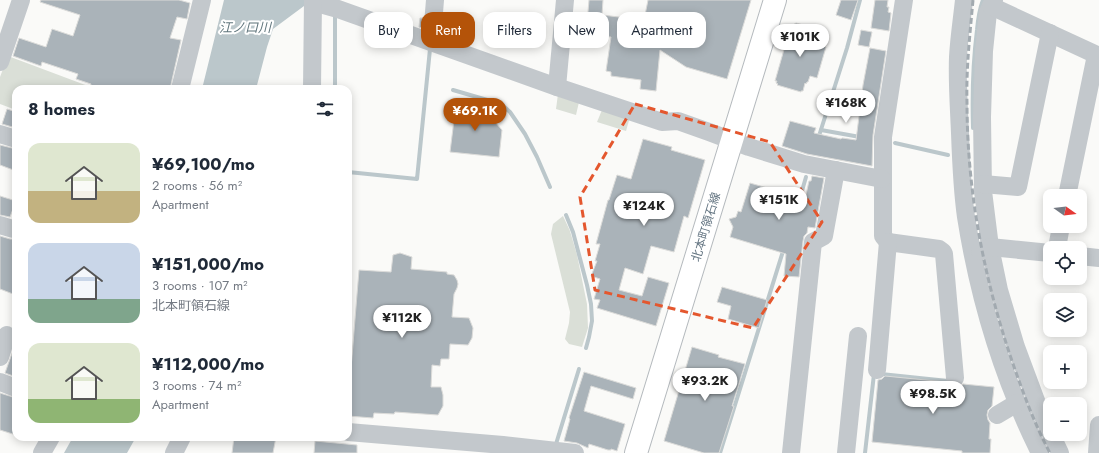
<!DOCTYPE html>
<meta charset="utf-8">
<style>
body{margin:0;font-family:Jost,"Noto Sans JP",sans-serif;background:#f2f2f3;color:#1f2937;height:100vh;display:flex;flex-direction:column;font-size:15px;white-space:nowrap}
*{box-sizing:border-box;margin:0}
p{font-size:13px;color:#747a83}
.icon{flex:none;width:22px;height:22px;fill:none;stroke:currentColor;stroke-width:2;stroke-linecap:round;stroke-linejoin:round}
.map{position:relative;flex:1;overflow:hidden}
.details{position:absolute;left:12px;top:85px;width:340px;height:356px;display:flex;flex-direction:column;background:#fff;border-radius:12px;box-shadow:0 2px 10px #0003}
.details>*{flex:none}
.guide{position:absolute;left:364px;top:12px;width:380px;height:36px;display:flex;gap:8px}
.needle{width:26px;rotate:104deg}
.fabs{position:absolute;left:1043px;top:189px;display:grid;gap:8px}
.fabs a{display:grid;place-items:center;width:44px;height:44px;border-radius:8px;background:#fff;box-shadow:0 2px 10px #0003;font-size:20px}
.price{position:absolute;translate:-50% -34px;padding:0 9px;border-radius:14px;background:#fff;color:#222;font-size:13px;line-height:26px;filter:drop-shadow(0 1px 2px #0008)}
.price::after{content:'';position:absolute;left:50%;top:24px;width:12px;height:9px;margin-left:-6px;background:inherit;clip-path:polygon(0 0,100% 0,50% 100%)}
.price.current{background:#b45309;color:#fff}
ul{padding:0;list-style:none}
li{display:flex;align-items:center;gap:12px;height:100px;padding:0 16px}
li span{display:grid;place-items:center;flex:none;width:112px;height:80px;border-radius:12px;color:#555}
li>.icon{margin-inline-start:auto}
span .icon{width:48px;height:48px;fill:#fffc;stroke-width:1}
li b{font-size:17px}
h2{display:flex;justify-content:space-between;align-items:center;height:48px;padding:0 16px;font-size:17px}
.pill{padding:0 14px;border-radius:12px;background:#fff;box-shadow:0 2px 10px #0003;font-size:14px;line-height:36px}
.pill.current{background:#b45309;color:#fff}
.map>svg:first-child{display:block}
</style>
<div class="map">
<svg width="1099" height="453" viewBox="0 0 1099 453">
<rect width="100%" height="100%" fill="#fafaf8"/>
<g fill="#dadfd7">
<polygon points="8,56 88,86 87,89 16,89 16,110 0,104 0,77"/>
<polygon points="558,94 579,102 576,115 556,109"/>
<polygon points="602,110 630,117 626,131 597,122"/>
<polygon points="563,216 570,231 577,255 587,304 588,328 582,347 569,344 565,339 569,323 570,312 551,234 553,224"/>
</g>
<g fill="#bbc7cb">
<polygon points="224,0 304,0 304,6 273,29 267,47 256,89 202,89"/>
<polygon points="73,437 136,437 127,453 64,453"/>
</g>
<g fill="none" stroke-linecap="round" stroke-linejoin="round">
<g stroke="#bbc7cb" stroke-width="4">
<polyline points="335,89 335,16"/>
<polyline points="453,90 501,104 510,112 525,134 537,157 550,187"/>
<path d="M973 128C972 96 973 62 977 30 978 19 979 10 983 0"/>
<polyline points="821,130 860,137"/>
<polyline points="818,139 847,48 860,0"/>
<polyline points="895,143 948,155"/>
<polyline points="348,172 417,179 430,49"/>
<polyline points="799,201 806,177"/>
<polyline points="566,215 573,232 587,285 591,304 592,321 589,337 586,348"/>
<polyline points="881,374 948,381"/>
<polyline points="556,444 579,369"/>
<polyline points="720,453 784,248"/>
<polyline points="865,453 874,374"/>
</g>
</g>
<g fill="#aab3b9" stroke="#dcdcda">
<polygon points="41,0 179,0 190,3 187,19 177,17 170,38 181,40 170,89 90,89 91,84 76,79 78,74 42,62 41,66 13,56 19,38 46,47 52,29 73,36 80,15 40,2"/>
<polygon points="589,0 603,0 602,15 644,20 648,0 751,0 727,79 686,67 660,50 656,91 640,89 641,80 611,76 611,72 606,71 611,37 586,35"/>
<polygon points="841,0 858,0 851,20 836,15"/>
<polygon points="875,0 888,0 887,7 889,7 888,12 891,13 889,31 871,28"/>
<polygon points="420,18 423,18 422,28 419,27"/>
<polygon points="796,23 821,30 819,40 821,41 820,45 826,47 817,78 810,76 808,82 807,82 806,84 805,83 803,91 801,91 801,92 777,85 778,84 776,83 777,81 775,81 791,25 793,25"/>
<polygon points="861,30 872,32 869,47 858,45"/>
<polygon points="870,48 886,51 873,135 872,166 807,154 782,146 790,121 816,128 814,133 841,139 842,138 856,140 863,85"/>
<polygon points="456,104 481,106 502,130 499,157 450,152"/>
<polygon points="7,109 16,112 16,128 2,124"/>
<polygon points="643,139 672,147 671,150 705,160 688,218 684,216 674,252 651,246 643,274 625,268 619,290 642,296 648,277 669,283 656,326 597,308 600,300 594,299 600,279 591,276 597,261 595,261 600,244 596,244 608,200 609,200 617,175 631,179"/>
<polygon points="0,145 16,149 16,171 0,165"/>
<polygon points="812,176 824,178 815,228 808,227 807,233 804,236 803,241 799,277 784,276 786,254 730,237 733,227 729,219 736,217 738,211 741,212 750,183 805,199 809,181 811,181"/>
<polygon points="0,196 16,201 10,217 0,215"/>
<polygon points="0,236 10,239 16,239 16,286 13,294 0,289"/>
<polygon points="400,253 412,257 411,269 447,272 447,274 454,275 457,280 458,284 457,288 454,294 452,317 469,318 473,328 472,338 468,345 450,344 449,359 441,359 440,366 432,365 431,387 441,387 443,395 443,406 438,415 395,412 394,414 374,413 373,418 348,416 348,393 349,393 359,270 391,272 393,255"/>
<polygon points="722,287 767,300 759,328 728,319 731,306 717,302"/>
<polygon points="15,345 16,345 16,377 5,373"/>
<polygon points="692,347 719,355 718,357 745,364 732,406 734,406 719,453 704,453 664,441"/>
<polygon points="584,372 636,388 633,399 591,386 584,411 625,424 617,451 611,449 611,450 608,450 589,444 588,448 577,443 564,441 570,419 569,418"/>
<polygon points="885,376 946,382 950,387 956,388 961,387 963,384 994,387 992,406 988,410 987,415 988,420 990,423 989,439 991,439 990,453 962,453 962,451 872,442 878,380 882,379"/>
<polygon points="0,393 16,398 16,435 0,430"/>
<polygon points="234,437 276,437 273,453 232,453"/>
<polygon points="315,441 357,445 357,453 314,453"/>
</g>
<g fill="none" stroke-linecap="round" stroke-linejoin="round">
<defs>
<polyline id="major" points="636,453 775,0"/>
</defs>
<use href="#major" stroke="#b5babe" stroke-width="24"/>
<g stroke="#c3c8cc" stroke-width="18">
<polyline points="904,0 883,137 883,236 888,242 939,249 943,252 944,254 955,378"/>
<path d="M964 0C962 19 959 38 958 57 957 82 959 108 960 133 961 161 962 189 966 217 979 299 1003 379 1040 453"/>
<polyline points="994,0 988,12 984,51 982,117 983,191 990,247 999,290 1016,347 1038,406 1050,432"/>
<polyline points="313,2 338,9 557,87 662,122 678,121 709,132 749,147 804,164 882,179"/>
<polyline points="991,6 1099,56"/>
<polyline points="433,43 432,37 435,0"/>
<polyline points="0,62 21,0"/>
<polyline points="557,87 565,0"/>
<polyline points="180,89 202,0"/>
<polyline points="312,89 313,0"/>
<polyline points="0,134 16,139"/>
<polyline points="983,184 1018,187 1050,33"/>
<polyline points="1067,196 1096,55"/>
<polyline points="0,225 13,229"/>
<polyline points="1057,248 1061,226"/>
<polyline points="980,251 990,247 1050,253"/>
<polyline points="1080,256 1099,258"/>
<polyline points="0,357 7,335"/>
<polyline points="877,370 888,242"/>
<polyline points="0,382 16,388"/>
<polyline points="997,415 1017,403"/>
<polyline points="348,432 503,445 575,453"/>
<polyline points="1051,434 1060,453"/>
<polyline points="42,453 51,437"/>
<polyline points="174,453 182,437"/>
<polyline points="791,453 813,242 824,236 836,170"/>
<polyline points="846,453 858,336"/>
<polyline points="1097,453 1099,425"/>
</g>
<use href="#major" stroke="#fff" stroke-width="22"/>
<path stroke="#a2aab0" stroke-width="3" stroke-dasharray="6 3" stroke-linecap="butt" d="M973 0C970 34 966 68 967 103 967 196 986 290 1018 378 1027 403 1037 429 1050 453"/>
</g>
<path fill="none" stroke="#e4572e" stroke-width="3" stroke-dasharray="8 5" stroke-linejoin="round" d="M635 104 770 142 822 222 753 328 595 290 580 197Z"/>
<g text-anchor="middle" stroke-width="4" stroke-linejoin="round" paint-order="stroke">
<g font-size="12" fill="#657683" stroke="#fff">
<text transform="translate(706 227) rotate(-73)" y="4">北本町領石線</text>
</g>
<g font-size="13" font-style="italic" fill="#60757c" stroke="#fff">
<text x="245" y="32">江ノ口川</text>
</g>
</g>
</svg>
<div class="fabs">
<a><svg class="needle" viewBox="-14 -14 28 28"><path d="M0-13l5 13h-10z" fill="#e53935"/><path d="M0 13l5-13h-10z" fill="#747a83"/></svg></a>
<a><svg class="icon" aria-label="locate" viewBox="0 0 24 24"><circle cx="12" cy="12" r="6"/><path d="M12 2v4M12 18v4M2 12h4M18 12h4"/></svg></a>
<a><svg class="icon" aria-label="layers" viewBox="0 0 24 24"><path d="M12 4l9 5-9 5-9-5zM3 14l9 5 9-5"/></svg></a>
<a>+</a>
<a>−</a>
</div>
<b class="price" style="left:800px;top:58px">¥101K</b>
<b class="price" style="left:846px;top:124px">¥168K</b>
<b class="price current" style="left:475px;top:132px">¥69.1K</b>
<b class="price" style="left:779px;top:221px">¥151K</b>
<b class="price" style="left:644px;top:227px">¥124K</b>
<b class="price" style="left:402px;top:339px">¥112K</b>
<b class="price" style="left:705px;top:402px">¥93.2K</b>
<b class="price" style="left:933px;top:415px">¥98.5K</b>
<div class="guide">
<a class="pill">Buy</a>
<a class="pill current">Rent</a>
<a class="pill">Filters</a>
<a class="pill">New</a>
<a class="pill">Apartment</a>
</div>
<section class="details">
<h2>8 homes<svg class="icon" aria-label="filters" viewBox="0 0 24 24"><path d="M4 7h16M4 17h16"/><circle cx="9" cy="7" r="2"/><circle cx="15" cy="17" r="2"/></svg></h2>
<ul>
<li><span style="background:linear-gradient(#dfe7d0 60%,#c2b280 0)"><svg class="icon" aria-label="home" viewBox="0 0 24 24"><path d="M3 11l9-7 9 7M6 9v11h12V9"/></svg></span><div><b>¥69,100/mo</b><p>2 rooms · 56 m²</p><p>Apartment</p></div></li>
<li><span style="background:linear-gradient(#c9d6e8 70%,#7fa58c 0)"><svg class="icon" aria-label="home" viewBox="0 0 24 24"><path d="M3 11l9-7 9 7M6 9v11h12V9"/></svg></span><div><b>¥151,000/mo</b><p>3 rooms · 107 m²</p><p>北本町領石線</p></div></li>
<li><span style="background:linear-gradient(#dfe7d0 70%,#8fb573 0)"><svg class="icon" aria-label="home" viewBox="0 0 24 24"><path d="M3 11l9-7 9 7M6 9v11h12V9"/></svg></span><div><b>¥112,000/mo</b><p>3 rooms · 74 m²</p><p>Apartment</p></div></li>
</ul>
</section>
</div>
